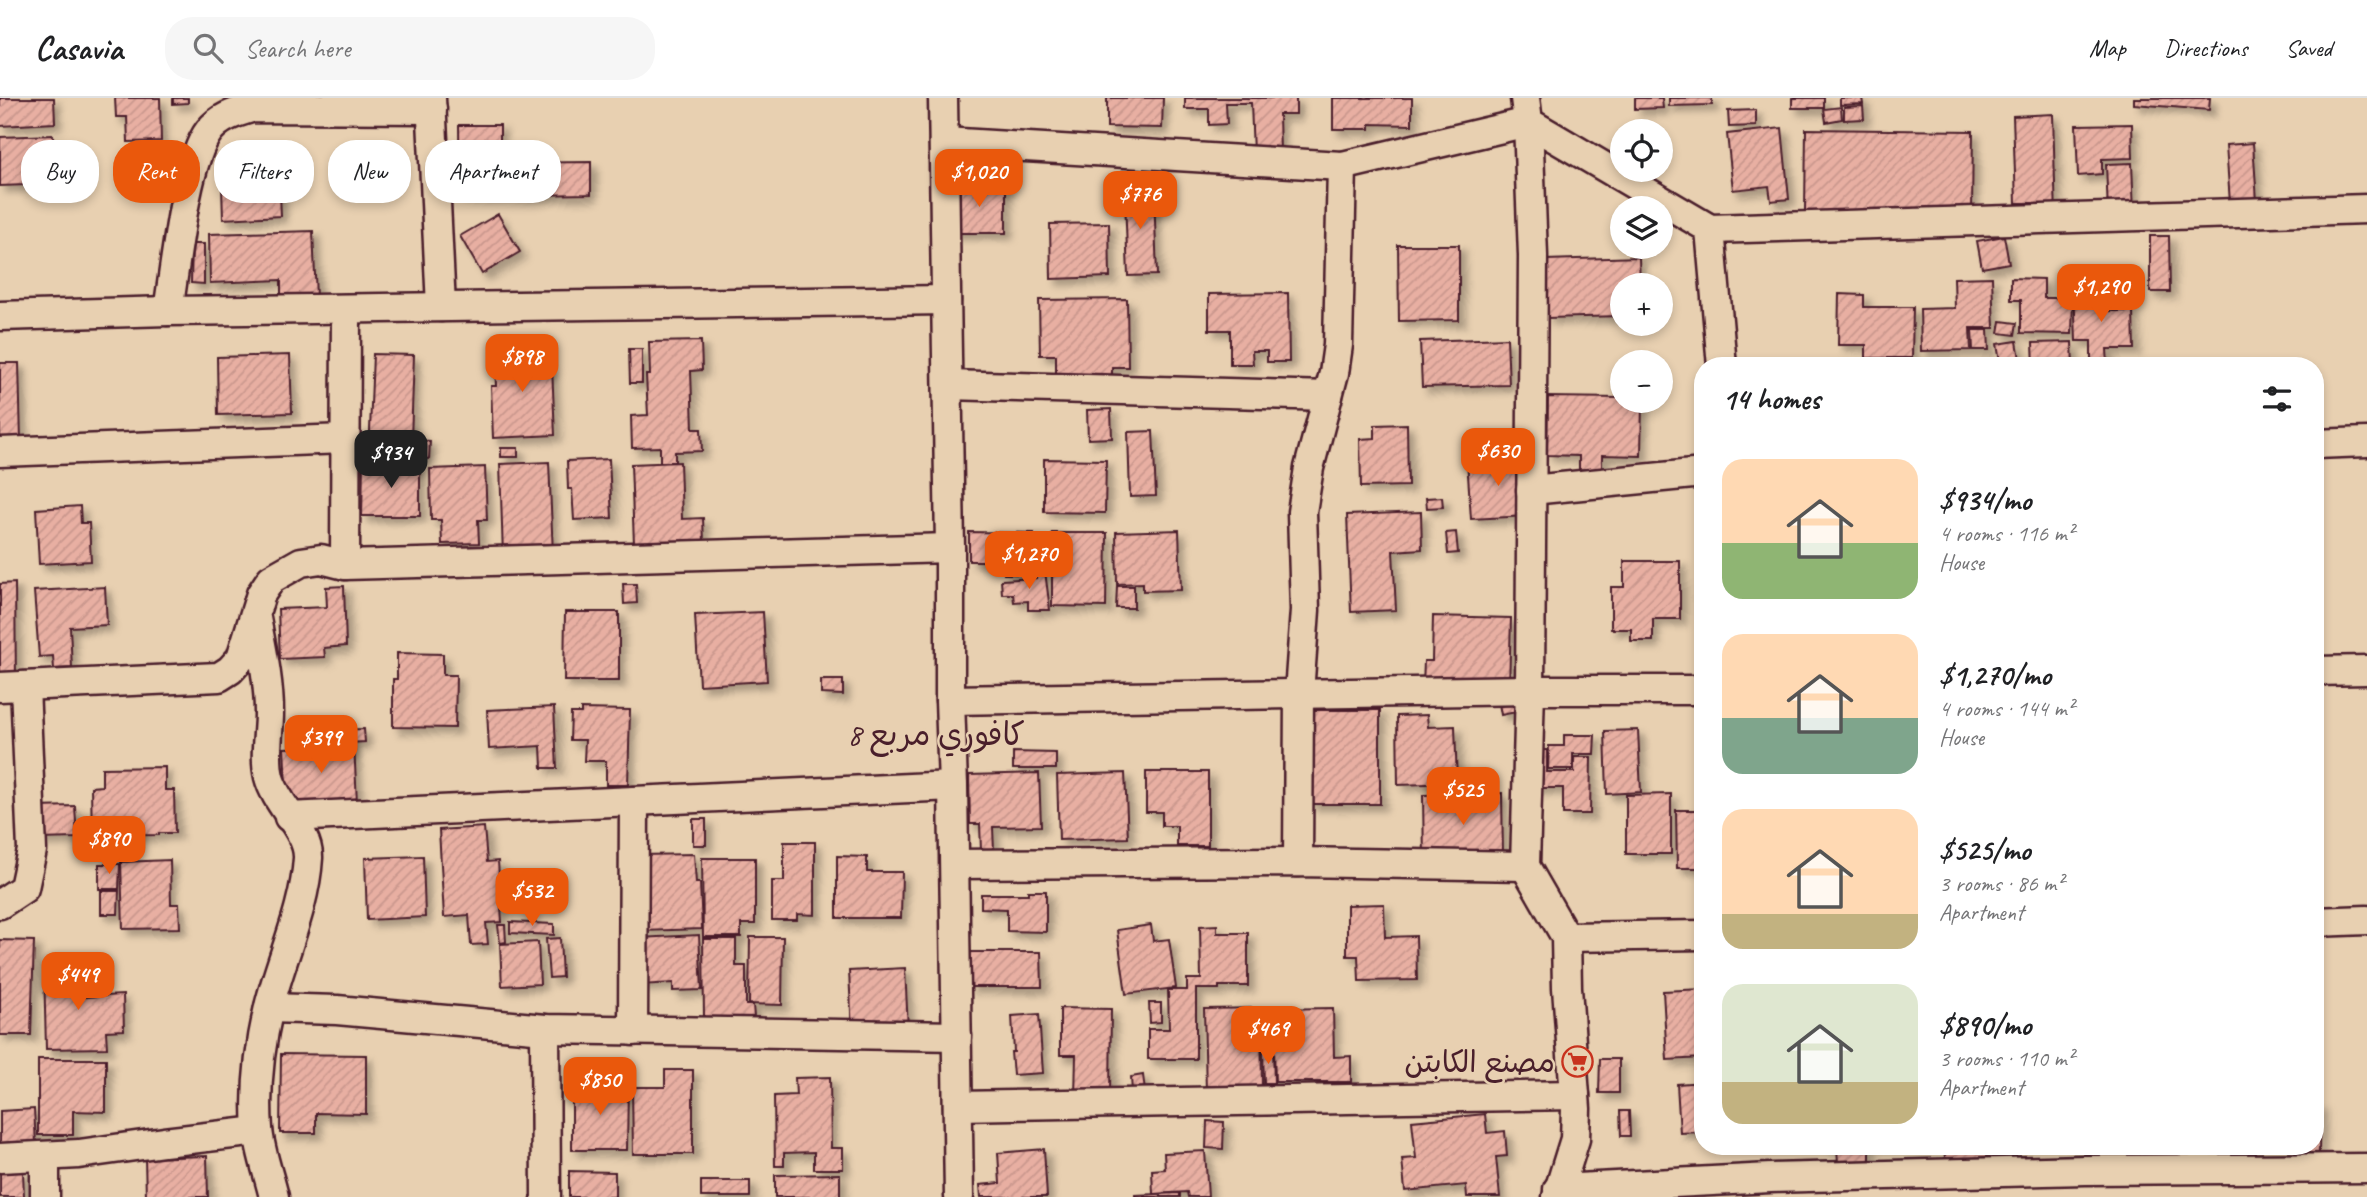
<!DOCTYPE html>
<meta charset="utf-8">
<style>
body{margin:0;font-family:Caveat,"Playpen Sans Arabic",sans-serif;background:#f6f6f6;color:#202124;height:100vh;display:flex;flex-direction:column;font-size:26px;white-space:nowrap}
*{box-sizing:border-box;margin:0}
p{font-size:23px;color:#757577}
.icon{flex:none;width:38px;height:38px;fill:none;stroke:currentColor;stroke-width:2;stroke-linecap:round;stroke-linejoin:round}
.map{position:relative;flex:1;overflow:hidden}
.details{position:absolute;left:1694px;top:259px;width:630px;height:798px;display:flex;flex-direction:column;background:#fff;border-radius:28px;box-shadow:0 4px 10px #0003}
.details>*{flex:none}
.top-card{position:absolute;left:21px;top:42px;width:665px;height:63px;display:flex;gap:14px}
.controls{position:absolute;left:1610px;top:21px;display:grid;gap:14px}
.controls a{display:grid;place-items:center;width:63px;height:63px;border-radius:50%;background:#fff;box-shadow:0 4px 10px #0003;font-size:35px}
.price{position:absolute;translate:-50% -60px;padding:0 16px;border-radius:14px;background:#ea580c;color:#fff;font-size:23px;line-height:46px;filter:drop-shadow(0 2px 4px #0008)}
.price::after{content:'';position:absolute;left:50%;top:42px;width:21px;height:16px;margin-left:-10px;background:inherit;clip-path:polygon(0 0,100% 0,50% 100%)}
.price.on{background:#222;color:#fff}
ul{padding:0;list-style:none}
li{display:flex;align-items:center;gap:21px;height:175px;padding:0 28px}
li span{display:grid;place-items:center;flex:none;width:196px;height:140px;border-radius:21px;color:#555}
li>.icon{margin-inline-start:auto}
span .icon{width:84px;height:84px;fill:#fffc;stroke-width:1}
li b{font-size:30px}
h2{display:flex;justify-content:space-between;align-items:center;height:84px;padding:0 28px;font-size:30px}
.chip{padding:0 24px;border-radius:28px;background:#fff;box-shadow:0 4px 10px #0003;font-size:24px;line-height:63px}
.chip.on{background:#ea580c;color:#fff}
header{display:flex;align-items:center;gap:42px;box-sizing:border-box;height:98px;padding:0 35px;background:#fff;border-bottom:2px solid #e0e0e0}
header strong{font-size:33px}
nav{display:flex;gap:38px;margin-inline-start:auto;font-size:24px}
.search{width:490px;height:63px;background:#f6f6f6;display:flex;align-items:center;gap:18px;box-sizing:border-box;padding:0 24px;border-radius:28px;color:#757577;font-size:26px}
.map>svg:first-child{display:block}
</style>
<header>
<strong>Casavia</strong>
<div class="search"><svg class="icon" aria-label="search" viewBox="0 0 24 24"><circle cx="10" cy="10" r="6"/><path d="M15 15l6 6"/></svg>Search here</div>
<nav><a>Map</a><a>Directions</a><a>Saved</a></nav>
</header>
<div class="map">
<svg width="2367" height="1099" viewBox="0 0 2367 1099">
<defs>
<pattern id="building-hatch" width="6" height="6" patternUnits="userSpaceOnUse" patternTransform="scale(1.75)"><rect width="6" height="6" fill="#e8afa2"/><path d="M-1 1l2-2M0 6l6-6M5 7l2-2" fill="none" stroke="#c8968c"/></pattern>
<filter id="shadow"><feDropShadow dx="6" dy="6" stdDeviation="3.5" flood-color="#0004"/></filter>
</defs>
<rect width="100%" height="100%" fill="#e8d0b1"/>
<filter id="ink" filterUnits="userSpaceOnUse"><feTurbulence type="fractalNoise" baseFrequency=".0143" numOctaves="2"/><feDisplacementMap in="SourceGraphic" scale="14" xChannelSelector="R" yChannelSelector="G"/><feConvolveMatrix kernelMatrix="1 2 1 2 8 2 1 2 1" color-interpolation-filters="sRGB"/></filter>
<g filter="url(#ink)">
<g fill="url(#building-hatch)" stroke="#4a1f2b" stroke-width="2" filter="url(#shadow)">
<polygon points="0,0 54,0 55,25 0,28"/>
<polygon points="115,0 160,0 161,43 128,44 127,19 116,19"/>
<polygon points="173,0 188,0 188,5 173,6"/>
<polygon points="1107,0 1163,0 1162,30 1107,29"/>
<polygon points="1185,0 1296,0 1296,16 1279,16 1280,54 1253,55 1251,5 1226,5 1227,26 1209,27 1209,11 1185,11"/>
<polygon points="1333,0 1412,0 1412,27 1370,26 1370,31 1333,31"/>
<polygon points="1635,0 1662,0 1663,10 1635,11"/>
<polygon points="1669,0 1712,0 1712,7 1669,8"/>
<rect x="1792" y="0" width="32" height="10"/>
<polygon points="1840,0 1862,0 1863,6 1840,7"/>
<polygon points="2134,0 2210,0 2209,12 2134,6"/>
<polygon points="1863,8 1864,21 1844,22 1844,9"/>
<polygon points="1841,9 1842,21 1826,24 1824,11"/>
<polygon points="1756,12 1756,28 1729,29 1728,13"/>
<polygon points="2053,16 2056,120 2033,121 2033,105 2016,105 2013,18"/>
<polygon points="2132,26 2133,60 2102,61 2102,76 2078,78 2076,27"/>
<polygon points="459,27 500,27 500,65 591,64 591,96 460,98"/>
<polygon points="1782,30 1789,101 1771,103 1769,88 1733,92 1727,36"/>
<polygon points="1806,31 1973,33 1972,114 1805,113"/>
<polygon points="53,37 55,86 0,88 0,39"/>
<polygon points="2253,45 2257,103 2230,105 2226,47"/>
<polygon points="278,50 281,118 223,121 222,89 230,89 229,52"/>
<polygon points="2132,65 2134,115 2108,115 2106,66"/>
<polygon points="1124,76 1134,76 1135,96 1154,95 1157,177 1128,178"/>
<polygon points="953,86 1006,87 1006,135 952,135"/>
<polygon points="498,116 520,154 482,176 460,138"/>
<polygon points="1109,125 1110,179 1051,181 1050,126"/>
<polygon points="313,133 316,199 281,200 281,182 210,185 209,136"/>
<polygon points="2004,138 2009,165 1982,170 1977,143"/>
<polygon points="2150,138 2169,138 2170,194 2150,194"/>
<polygon points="192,146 204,146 204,186 191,185"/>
<polygon points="1398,147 1459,147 1459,222 1399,223"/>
<polygon points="1639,159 1640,187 1622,187 1622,218 1547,220 1546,162"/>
<polygon points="1992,179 1994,230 1970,230 1971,252 1921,253 1920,211 1955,210 1954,180"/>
<polygon points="2011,180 2044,181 2044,200 2073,200 2072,236 2021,235 2021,202 2011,202"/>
<polygon points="2103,187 2103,213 2133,213 2134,251 2107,251 2108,268 2091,268 2091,243 2076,243 2074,188"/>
<polygon points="1288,195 1289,264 1267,264 1267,253 1252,253 1253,266 1230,266 1230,232 1209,232 1209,196"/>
<polygon points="1839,196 1864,197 1864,209 1913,209 1912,260 1866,260 1866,247 1838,247"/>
<polygon points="1127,201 1128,269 1112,269 1112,282 1056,283 1056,257 1040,257 1039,202"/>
<polygon points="2001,223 2017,225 2015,237 1999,235"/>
<polygon points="1972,232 1988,232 1989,252 1973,252"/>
<polygon points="1507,240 1509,287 1422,289 1420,243"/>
<polygon points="701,243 702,272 691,273 693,331 701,331 702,353 675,354 675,364 660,364 660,349 632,350 631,318 648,317 646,277 650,277 649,244"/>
<polygon points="2017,243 2020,261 2000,264 1997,246"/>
<polygon points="2072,244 2073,268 2034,268 2033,245"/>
<polygon points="536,245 537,270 552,269 555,337 493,340 491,288 496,288 494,247"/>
<polygon points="629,251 642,251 642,285 630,285"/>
<polygon points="373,256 414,257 411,342 430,343 429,361 369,358"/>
<polygon points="290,257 292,315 218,317 217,259"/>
<polygon points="0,265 19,265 21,343 0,343"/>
<polygon points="1622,292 1622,303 1642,303 1641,358 1602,357 1602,372 1579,371 1579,358 1547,357 1548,299 1621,300"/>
<polygon points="1111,311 1112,340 1088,341 1087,312"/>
<polygon points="1407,326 1408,388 1361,389 1360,341 1375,340 1375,327"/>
<polygon points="1153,333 1156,398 1130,399 1128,334"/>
<rect x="501" y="350" width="17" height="9"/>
<polygon points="1525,359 1528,418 1471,421 1467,362"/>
<polygon points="609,361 612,420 574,422 572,391 568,391 567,363"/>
<polygon points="1044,361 1106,362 1105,415 1044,414"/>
<polygon points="549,364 553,456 503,458 500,366"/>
<polygon points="680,364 682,421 703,420 704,444 634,446 631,366"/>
<polygon points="363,365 420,366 420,418 362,418"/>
<polygon points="485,369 487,422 478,422 479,445 442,446 441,422 431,422 430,371"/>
<polygon points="1442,399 1443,409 1427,410 1426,400"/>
<polygon points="80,408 81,425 89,425 91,463 39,466 36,411"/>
<polygon points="1421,414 1422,451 1393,453 1396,512 1351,514 1347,417"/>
<polygon points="1179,432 1181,492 1143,493 1143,485 1117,486 1116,434"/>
<polygon points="969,434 1034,435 1034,476 1004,476 1004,463 969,463"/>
<polygon points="1456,434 1458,455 1448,456 1446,435"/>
<polygon points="1052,435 1107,435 1106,509 1052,508"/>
<polygon points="1624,463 1680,463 1680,521 1653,521 1653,543 1631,543 1631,531 1611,531 1611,489 1624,489"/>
<polygon points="1045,473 1050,512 1028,512 1028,503 1014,504 1013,496 1002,496 1001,482 1036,480 1035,474"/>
<polygon points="15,485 16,583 0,583 0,486"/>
<polygon points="623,486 636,486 637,505 624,506"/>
<polygon points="344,488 346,548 324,550 325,559 280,561 278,511 327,509 326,489"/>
<polygon points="1117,488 1134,488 1134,510 1116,510"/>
<polygon points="105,489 107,527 70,529 72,570 54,571 53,558 39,559 34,493"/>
<polygon points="565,514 619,514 619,583 564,583"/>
<polygon points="763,514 767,583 699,587 695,517"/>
<polygon points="1433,518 1511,520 1509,589 1423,588 1424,563 1432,563"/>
<polygon points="397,555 443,556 443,577 456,577 455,630 393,629 393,581 397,581"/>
<polygon points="821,582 843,582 843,597 821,596"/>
<polygon points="1513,597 1516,614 1501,617 1498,600"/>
<polygon points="554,609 557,670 542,670 541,648 489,651 487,612"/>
<polygon points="581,611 630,612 628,687 606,687 606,663 584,663 585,642 570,642 571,615 581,615"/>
<polygon points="1310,612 1380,612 1380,706 1309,706"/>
<polygon points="1427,617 1428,629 1455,628 1457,685 1398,687 1397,618"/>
<polygon points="364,631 365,644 332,646 332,632"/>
<polygon points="1638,632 1641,694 1607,696 1605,633"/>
<polygon points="1564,637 1595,637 1594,656 1573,656 1573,671 1548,671 1549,648 1564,648"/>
<polygon points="354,647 357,704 287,706 284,650"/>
<polygon points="1536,652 1547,652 1547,674 1574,674 1574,659 1591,659 1590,716 1563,716 1563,690 1535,690"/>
<polygon points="1013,654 1056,655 1056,671 1013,671"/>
<polygon points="165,669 165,692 174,692 175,735 159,735 159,737 92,738 91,689 102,688 102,670"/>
<polygon points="1146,674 1208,674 1208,748 1177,748 1177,728 1162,728 1162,714 1146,714"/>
<polygon points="1039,675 1041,728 993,729 994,753 981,753 980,726 970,726 969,677"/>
<polygon points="1125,675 1128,740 1059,742 1057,677"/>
<polygon points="1502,695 1503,758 1424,764 1423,697"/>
<polygon points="1671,696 1671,756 1626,756 1626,697"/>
<polygon points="75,708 77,740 38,741 36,709"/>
<polygon points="1676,712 1703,712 1703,770 1677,770"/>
<rect x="693" y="721" width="13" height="26"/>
<polygon points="484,729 487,764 498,763 502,824 486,825 488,846 471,847 469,817 444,819 439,732"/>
<polygon points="784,744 815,744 815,817 797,816 797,822 772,822 772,783 784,783"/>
<polygon points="694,756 696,785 700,785 702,831 642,833 639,757"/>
<polygon points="423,758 425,819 367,822 365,760"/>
<polygon points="837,758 867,759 867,774 902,774 901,820 837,820"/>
<polygon points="702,760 755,760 755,826 741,826 741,839 703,839"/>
<polygon points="170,762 171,806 179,806 180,830 123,831 121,764"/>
<polygon points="99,766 120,766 119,791 99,791"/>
<polygon points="101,793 119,793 118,816 101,816"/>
<polygon points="1028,793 1046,793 1046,834 1007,833 1007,811 981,810 981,796 1028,796"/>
<polygon points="1384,806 1385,839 1416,838 1417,882 1359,883 1358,858 1347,858 1347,807"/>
<polygon points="510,824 554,826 554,837 510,835"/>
<polygon points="498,827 505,827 506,844 500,845"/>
<polygon points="1151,827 1153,843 1169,841 1176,890 1126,896 1117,832"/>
<polygon points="1217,827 1217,835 1248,835 1248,888 1219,888 1219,891 1196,891 1196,961 1148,961 1148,931 1169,931 1168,892 1187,892 1187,881 1201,881 1200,828"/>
<polygon points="699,837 702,892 673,893 673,885 640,887 638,840"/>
<polygon points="750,839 783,839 782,907 749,906"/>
<polygon points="560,840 562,879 549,880 546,841"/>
<polygon points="703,841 736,841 736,868 746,868 746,907 753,907 754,919 704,919"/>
<polygon points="0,842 34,843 31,937 0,937"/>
<polygon points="538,844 540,886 502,888 500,846"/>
<polygon points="969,854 1041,854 1042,889 969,889"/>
<polygon points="83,869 84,899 123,897 124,932 106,933 107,950 46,951 44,870"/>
<polygon points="905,870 908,931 852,934 849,873"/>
<polygon points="1703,891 1703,960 1667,962 1663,893"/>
<polygon points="1149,905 1161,905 1161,924 1150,925"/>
<polygon points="1060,910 1111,911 1110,1000 1075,1000 1076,957 1060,957"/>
<polygon points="1261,910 1262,991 1206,994 1204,911"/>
<polygon points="1333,910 1334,959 1351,958 1351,984 1275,984 1274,949 1268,949 1268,911"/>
<polygon points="1039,916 1043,975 1013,977 1011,954 1014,954 1012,918"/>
<polygon points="1263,951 1273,951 1274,985 1264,985"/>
<polygon points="281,956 366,957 366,1016 316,1015 316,1035 280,1035"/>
<polygon points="38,961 106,961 106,1014 73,1013 73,1037 38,1037"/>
<polygon points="1600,961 1619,961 1619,995 1599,995"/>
<polygon points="665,972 693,972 693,1056 633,1056 632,989 665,989"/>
<polygon points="1143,977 1145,993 1132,994 1131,979"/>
<polygon points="830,979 831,1050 843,1050 843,1071 814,1071 814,1054 784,1055 784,1068 775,1068 774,998 796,997 795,980"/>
<polygon points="1703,984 1703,1034 1680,1035 1677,986"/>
<polygon points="572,987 628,987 627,1052 572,1052"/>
<polygon points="2315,1007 2320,1007 2319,1055 2299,1055 2299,1048 2315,1048"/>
<polygon points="34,1011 36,1045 0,1047 0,1013"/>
<polygon points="1620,1013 1629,1013 1630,1038 1621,1038"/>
<polygon points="1485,1016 1487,1035 1505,1033 1507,1058 1496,1059 1500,1099 1467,1099 1466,1087 1405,1093 1402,1061 1416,1060 1412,1023"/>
<polygon points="1207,1023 1224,1024 1223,1051 1206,1050"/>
<polygon points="1825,1048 1870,1048 1870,1065 1838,1066 1837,1049 1825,1050"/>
<polygon points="1944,1048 2002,1048 2003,1058 1987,1060 1987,1068 1946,1072"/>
<polygon points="1044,1051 1047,1099 981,1099 980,1087 1000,1085 998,1055"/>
<polygon points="1205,1053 1208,1099 1188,1099 1187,1094 1153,1096 1152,1072 1165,1071 1164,1055"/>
<polygon points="207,1058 208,1099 146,1099 145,1060"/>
<polygon points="23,1073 24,1099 0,1099 0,1074"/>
<polygon points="569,1073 615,1074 615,1099 569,1099"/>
<polygon points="840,1076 840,1099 775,1099 775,1077"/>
<rect x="701" y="1083" width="49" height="16"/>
<polygon points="1180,1095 1180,1099 1135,1099 1135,1097"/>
</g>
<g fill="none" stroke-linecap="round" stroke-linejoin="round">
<defs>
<g id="street">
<polyline points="431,0 441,209"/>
<polyline points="943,0 950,450 950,602 953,688 959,1099"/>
<polyline points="1525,0 1528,24 1533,158 1530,592 1525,768 1566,839 1567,890 1576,1011 1575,1041 1557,1099"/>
<polyline points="944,44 1342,68 1528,24 1710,131 2367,111"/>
<polyline points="1710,131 1722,268"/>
<path d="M168 213C175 171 185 64 209 33 220 19 235 15 251 10L432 11"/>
<polyline points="0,218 168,213 946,202"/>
<polyline points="948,287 1328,298"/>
<polyline points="2315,346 2367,344"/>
<polyline points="0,354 345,341"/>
<polyline points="1531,392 1703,375"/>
<polyline points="345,467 346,211"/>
<path d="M256 520C262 552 269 583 269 615 269 637 264 658 269 679 276 707 309 733 308 760 305 811 281 860 269 909 260 948 255 991 258 1031 260 1054 269 1077 274 1099"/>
<polyline points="2315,573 2367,572"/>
<polyline points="0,589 219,579 230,572 241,560 261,496 271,481 301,464 321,461 345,467 950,450"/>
<polyline points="950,602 1530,592 1703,592"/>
<polyline points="289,719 953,688"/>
<polyline points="1298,764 1299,595 1305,512 1302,414 1309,370 1334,275 1338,247 1342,68"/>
<polyline points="955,766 1298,764 1525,768"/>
<polyline points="0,806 24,790 32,752 25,588"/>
<polyline points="2315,824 2367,822"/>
<polyline points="1566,839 1703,837"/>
<polyline points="269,910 337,912 545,931 957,938"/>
<polyline points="545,931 546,1099"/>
<polyline points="633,933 634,703"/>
<polyline points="958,1008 1575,997"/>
<polyline points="45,1059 45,1099"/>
<polyline points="0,1060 79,1056 164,1044 258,1033"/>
<polyline points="1558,1091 1770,1080 2085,1072 2367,1070"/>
</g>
</defs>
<use href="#street" stroke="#4a1f2b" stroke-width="33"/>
<use href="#street" stroke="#e8d0b1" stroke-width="28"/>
</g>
</g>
<defs>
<symbol id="supermarket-ring" viewBox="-11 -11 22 22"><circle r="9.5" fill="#e8d0b1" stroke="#c8321e" stroke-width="1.5"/><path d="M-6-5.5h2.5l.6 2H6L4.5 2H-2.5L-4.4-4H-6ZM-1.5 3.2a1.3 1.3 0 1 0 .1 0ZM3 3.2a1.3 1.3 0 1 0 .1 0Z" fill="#c8321e"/></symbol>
</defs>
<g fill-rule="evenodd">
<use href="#supermarket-ring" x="1560" y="946" width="35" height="35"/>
</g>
<g text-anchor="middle" stroke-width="5" stroke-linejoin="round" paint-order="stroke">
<g font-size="30" fill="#4a1f2b" stroke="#e8d0b1" text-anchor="end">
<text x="1555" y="974">مصنع الكابتن</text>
</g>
<g font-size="32" fill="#4a1f2b" stroke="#e8d0b1">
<text x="936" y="647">كافوري مربع 8</text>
</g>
</g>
</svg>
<div class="controls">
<a><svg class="icon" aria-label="locate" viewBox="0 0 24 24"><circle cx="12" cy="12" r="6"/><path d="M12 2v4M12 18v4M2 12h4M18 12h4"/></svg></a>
<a><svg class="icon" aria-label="layers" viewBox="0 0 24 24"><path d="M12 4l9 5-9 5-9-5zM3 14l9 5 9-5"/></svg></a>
<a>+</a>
<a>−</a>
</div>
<b class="price" style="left:979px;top:111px">$1,020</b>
<b class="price" style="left:1140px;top:133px">$776</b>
<b class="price" style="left:2101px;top:226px">$1,290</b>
<b class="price" style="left:522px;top:296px">$898</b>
<b class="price" style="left:1498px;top:390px">$630</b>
<b class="price on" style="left:391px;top:392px">$934</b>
<b class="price" style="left:1029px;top:493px">$1,270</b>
<b class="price" style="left:321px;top:677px">$399</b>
<b class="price" style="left:1463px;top:729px">$525</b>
<b class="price" style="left:109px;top:778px">$890</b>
<b class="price" style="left:532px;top:830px">$532</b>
<b class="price" style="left:78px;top:914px">$449</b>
<b class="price" style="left:1268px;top:968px">$469</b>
<b class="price" style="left:600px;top:1019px">$850</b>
<div class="top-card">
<a class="chip">Buy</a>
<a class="chip on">Rent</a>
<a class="chip">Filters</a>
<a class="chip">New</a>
<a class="chip">Apartment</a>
</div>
<section class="details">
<h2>14 homes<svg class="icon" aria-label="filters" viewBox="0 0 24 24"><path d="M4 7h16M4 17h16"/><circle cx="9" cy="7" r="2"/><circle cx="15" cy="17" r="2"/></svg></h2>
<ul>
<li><span style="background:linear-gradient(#ffd9b3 60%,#8fb573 0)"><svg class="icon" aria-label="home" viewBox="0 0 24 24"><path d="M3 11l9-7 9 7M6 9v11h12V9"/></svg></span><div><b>$934/mo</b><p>4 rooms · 116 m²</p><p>House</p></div></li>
<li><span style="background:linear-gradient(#ffd9b3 60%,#7fa58c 0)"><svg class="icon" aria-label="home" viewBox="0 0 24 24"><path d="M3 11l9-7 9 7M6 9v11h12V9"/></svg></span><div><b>$1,270/mo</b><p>4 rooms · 144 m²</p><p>House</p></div></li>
<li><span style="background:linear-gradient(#ffd9b3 75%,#c2b280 0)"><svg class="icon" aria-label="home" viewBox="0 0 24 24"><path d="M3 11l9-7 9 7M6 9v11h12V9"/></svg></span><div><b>$525/mo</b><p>3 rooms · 86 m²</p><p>Apartment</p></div></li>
<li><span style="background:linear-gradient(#dfe7d0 70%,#c2b280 0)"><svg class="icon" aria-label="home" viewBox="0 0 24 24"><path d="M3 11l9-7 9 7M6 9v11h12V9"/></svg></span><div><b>$890/mo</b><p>3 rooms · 110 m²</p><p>Apartment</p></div></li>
</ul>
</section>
</div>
